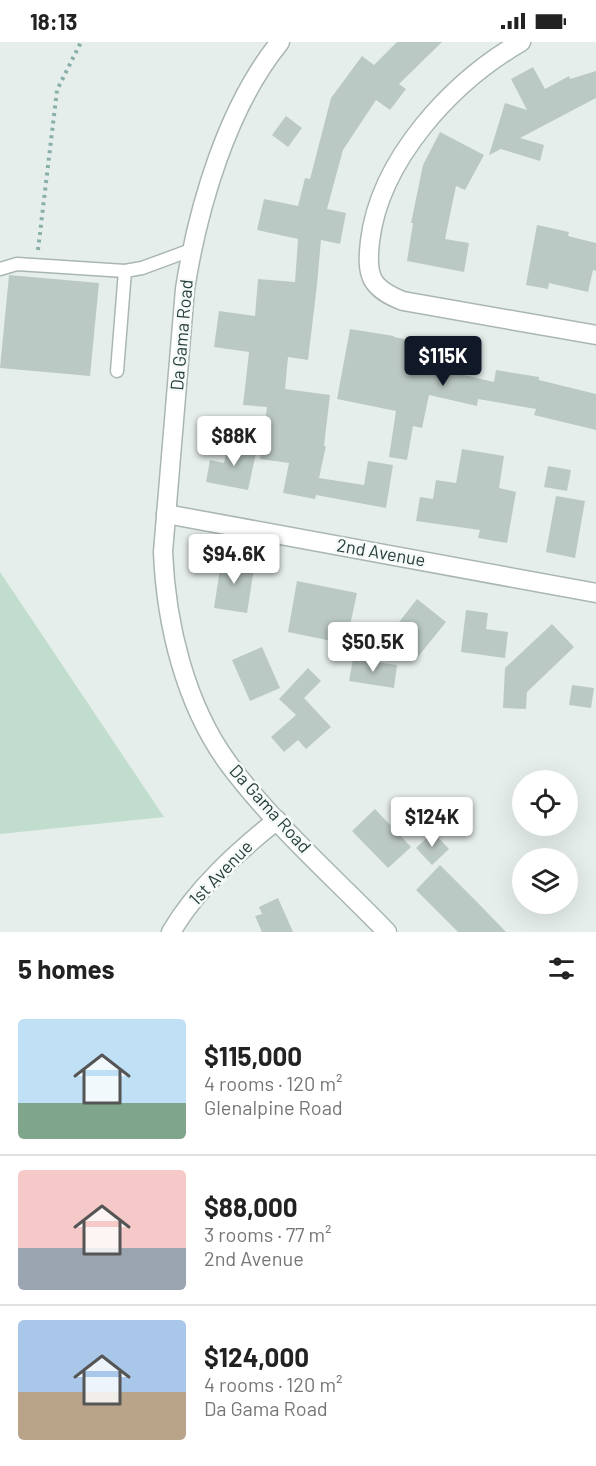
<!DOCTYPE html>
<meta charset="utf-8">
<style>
body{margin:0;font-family:Barlow,sans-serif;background:#f6f6f6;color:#222;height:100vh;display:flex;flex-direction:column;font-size:22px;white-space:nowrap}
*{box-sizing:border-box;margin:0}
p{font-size:20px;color:#767676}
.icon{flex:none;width:33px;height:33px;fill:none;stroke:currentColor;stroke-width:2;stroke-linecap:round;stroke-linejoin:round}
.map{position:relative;height:890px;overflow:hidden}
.details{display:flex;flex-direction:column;background:#fff;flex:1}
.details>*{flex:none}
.controls{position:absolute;left:512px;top:728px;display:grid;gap:12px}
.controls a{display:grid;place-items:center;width:66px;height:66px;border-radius:50%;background:#fff;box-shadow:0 6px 24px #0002;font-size:30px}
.price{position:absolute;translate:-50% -51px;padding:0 14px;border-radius:6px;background:#fff;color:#222;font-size:20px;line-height:39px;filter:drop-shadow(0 2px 3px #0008)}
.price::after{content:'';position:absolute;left:50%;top:36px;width:18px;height:14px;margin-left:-9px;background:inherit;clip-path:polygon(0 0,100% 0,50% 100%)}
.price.active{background:#111827;color:#fff}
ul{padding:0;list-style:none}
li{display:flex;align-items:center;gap:18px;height:150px;padding:0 18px}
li+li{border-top:2px solid #e0e0e0}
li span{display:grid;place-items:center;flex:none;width:168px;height:120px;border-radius:6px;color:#555}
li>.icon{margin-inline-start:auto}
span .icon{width:72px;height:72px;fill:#fffc;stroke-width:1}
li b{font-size:26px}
h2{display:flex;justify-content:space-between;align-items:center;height:72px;padding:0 18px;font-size:26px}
.status{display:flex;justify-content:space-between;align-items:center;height:42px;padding:0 30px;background:#fff;direction:ltr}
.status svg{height:16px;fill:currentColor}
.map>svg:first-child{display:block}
</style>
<div class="status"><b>18:13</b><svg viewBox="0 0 49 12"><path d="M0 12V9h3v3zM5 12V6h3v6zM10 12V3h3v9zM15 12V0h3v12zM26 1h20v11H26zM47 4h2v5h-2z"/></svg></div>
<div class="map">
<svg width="596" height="890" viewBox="0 0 596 890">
<rect width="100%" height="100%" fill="#e6eeec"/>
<polygon fill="#c1ddcd" points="0,530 164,775 0,792"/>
<g fill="#bbc9c5">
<polygon points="397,0 442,0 399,42 406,47 390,68 376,58 343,108 327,167 346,171 340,202 321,198 317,243 308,318 288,315 285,347 330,353 324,404 326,404 319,436 364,443 368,419 393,423 386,466 316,453 315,457 283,451 289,421 260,417 267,365 243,363 249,310 214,305 219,269 255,274 258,237 295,240 298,197 257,188 264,157 298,164 305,136 310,137 331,56 362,14 374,23"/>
<polygon points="533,25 545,47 569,34 570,37 596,29 596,56 520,96 544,103 540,119 501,107 489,113 505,61 527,68 511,37"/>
<polygon points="286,74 302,86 288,105 272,93"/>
<polygon points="440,90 484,113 465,148 456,144 445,197 469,201 464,230 407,219 413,181 411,181 423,123"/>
<polygon points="537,183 569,190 568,194 596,201 596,229 593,228 588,250 549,241 548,247 526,243"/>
<polygon points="9,233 99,241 90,334 0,326"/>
<polygon points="350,287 394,294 394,295 438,304 434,326 494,340 496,328 539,335 539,338 596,352 596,388 534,373 536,367 478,357 477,364 429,353 422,386 413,384 407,418 389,415 396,369 337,357"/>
<polygon points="229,400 257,406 248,448 206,440 210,418 224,421"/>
<polygon points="462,407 504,414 499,446 516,450 507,501 478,496 480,488 416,479 420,455 433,457 436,438 456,441"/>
<polygon points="548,424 571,428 567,449 544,445"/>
<polygon points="556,454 585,459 575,516 546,510"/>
<polygon points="222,514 255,520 247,571 214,566"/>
<polygon points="297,539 357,551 346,602 288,590"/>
<polygon points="417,557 446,580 417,616 389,593"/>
<polygon points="466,568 488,571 486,587 508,590 505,616 461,610"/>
<polygon points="552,582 574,605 527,650 526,667 503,666 505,626"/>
<polygon points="262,605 280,646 250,659 232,618"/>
<polygon points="353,617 397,623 394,646 349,639"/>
<polygon points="308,626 321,639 304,656 331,685 306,707 298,698 284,710 271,695 296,673 279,657"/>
<polygon points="572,643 594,646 591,666 569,663"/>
<polygon points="375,767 411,805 388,826 352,789"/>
<polygon points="433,790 449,807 432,823 416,806"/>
<polygon points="440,823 475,858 506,890 458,890 416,848"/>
<polygon points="278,856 293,890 262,890 255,874 262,872 259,865"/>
</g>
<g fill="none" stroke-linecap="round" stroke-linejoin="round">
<defs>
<g id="service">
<polyline points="0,227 17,222 125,229 142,226 191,208"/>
<polyline points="117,329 125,229"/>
</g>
<g id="minor">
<path d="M521 0C452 40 380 117 370 199 366 234 370 246 403 259L596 293"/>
<polyline points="166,472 596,551"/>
<path d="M171 890C197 846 237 810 277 778"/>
</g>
<path id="tertiary" d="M280 0C227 65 198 165 185 247L163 510C166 582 185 662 228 721 274 783 334 835 387 890"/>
</defs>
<use href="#service" stroke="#a9b6b4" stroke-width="15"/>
<use href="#minor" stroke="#a9b6b4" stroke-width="21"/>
<use href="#tertiary" stroke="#a9b6b4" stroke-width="21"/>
<polyline stroke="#88afa9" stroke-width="4" stroke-dasharray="3 4.5" stroke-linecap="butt" points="38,208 57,48 81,0"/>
<use href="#service" stroke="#fff" stroke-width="12"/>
<use href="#minor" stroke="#fff" stroke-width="18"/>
<use href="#tertiary" stroke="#fff" stroke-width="18"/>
</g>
<g text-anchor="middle" stroke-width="5" stroke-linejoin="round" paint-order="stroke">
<g font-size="18" fill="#263f3c" stroke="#f6faf9">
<text transform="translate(182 293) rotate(-85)" y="6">Da Gama Road</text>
<text transform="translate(381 511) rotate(10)" y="6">2nd Avenue</text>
<text transform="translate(270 767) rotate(48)" y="6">Da Gama Road</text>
<text transform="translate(221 831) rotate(-46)" y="6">1st Avenue</text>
</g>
</g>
</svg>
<div class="controls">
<a><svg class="icon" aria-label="locate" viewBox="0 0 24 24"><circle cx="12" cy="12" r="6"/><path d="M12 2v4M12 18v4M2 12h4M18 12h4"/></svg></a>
<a><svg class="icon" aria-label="layers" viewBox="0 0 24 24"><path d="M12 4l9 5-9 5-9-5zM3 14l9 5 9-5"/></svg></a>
</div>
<b class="price active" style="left:443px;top:345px">$115K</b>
<b class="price" style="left:234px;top:425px">$88K</b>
<b class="price" style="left:234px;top:543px">$94.6K</b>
<b class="price" style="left:373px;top:631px">$50.5K</b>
<b class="price" style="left:432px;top:806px">$124K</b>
</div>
<section class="details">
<h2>5 homes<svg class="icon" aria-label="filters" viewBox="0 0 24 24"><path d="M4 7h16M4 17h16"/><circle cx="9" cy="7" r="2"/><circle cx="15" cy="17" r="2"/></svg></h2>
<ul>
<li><span style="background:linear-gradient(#bfe0f5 70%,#7fa58c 0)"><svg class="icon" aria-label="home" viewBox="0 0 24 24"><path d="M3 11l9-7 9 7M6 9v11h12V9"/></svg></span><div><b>$115,000</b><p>4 rooms · 120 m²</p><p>Glenalpine Road</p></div></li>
<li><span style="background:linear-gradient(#f6c9c9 65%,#9aa5b1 0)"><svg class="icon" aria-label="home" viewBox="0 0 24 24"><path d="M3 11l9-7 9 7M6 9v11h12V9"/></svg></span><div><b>$88,000</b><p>3 rooms · 77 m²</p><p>2nd Avenue</p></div></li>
<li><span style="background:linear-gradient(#a9c7e8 60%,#b9a48a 0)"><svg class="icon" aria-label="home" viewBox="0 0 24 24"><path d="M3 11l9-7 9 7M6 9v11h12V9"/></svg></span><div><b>$124,000</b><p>4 rooms · 120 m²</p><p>Da Gama Road</p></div></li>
</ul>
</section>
